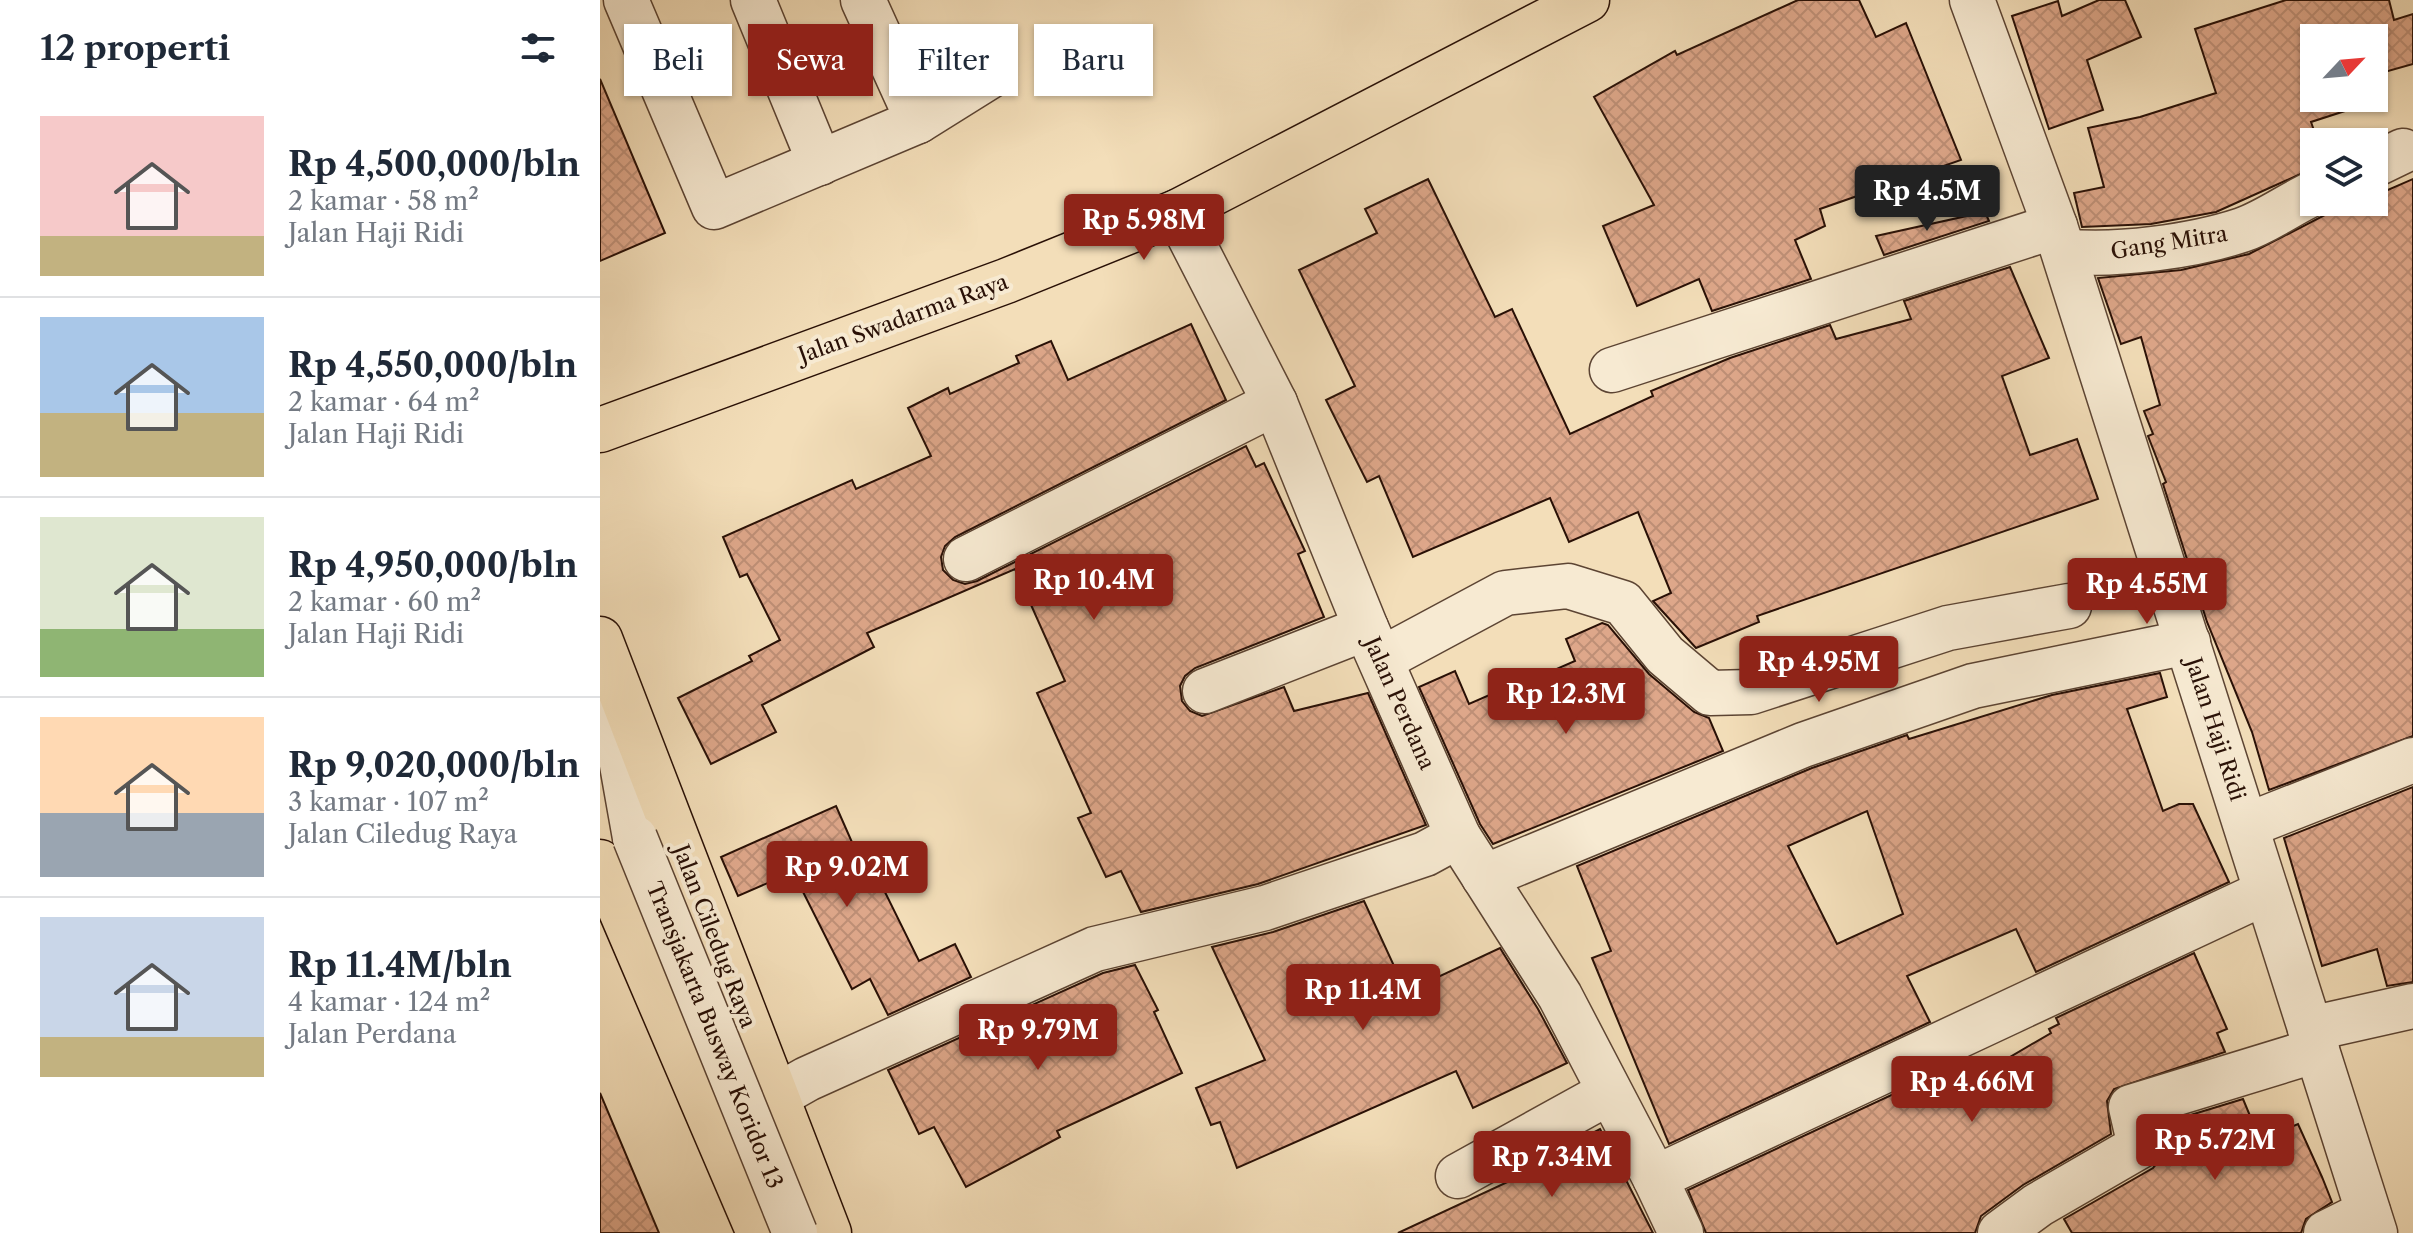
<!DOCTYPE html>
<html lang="id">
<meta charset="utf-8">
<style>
body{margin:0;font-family:"Libre Caslon Text",serif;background:#f2f2f3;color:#1f2937;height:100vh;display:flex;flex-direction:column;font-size:30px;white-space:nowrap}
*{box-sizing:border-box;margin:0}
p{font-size:26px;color:#747a83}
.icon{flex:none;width:44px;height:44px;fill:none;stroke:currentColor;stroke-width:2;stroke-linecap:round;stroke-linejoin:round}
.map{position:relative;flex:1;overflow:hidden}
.drawer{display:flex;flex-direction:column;background:#fff;width:600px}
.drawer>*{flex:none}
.guide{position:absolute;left:24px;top:24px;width:760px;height:72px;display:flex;gap:16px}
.needle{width:52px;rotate:64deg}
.fabs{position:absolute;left:1700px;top:24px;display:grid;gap:16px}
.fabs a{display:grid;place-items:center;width:88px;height:88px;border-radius:0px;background:#fff;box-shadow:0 2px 6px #0004;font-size:40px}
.price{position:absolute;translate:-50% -68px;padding:0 18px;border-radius:8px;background:#8f2418;color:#fff;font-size:26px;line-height:52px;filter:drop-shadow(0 2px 4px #0008)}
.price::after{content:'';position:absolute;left:50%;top:48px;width:24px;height:18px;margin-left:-12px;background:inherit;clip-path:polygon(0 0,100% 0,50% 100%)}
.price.selected{background:#222;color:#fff}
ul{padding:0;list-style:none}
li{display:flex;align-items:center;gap:24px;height:200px;padding:0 40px}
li+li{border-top:2px solid #e0e1e3}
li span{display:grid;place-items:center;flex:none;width:224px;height:160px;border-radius:0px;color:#555}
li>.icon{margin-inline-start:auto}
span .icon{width:96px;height:96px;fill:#fffc;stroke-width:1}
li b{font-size:34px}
h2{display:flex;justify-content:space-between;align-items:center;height:96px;padding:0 40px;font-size:34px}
.pill{padding:0 28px;border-radius:0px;background:#fff;box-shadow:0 2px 6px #0004;font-size:28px;line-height:72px}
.pill.selected{background:#8f2418;color:#fff}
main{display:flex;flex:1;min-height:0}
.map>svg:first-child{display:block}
</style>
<main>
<section class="drawer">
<h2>12 properti<svg class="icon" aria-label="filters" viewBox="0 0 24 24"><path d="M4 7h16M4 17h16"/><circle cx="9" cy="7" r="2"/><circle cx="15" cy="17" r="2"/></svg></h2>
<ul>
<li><span style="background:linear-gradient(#f6c9c9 75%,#c2b280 0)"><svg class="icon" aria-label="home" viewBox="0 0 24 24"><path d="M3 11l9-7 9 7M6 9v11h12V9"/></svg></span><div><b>Rp 4,500,000/bln</b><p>2 kamar · 58 m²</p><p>Jalan Haji Ridi</p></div></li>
<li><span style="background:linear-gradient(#a9c7e8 60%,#c2b280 0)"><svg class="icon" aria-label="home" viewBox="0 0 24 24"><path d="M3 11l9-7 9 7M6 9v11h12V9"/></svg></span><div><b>Rp 4,550,000/bln</b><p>2 kamar · 64 m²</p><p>Jalan Haji Ridi</p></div></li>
<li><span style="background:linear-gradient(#dfe7d0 70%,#8fb573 0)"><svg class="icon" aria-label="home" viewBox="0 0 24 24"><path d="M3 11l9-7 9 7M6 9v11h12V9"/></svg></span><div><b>Rp 4,950,000/bln</b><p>2 kamar · 60 m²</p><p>Jalan Haji Ridi</p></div></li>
<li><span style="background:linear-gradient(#ffd9b3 60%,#9aa5b1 0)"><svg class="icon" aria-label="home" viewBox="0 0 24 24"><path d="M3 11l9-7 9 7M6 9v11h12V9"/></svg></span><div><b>Rp 9,020,000/bln</b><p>3 kamar · 107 m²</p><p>Jalan Ciledug Raya</p></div></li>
<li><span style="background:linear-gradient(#c9d6e8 75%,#c2b280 0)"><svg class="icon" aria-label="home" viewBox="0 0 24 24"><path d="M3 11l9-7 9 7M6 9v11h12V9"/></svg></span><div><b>Rp 11.4M/bln</b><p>4 kamar · 124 m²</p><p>Jalan Perdana</p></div></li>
</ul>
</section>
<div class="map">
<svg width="1813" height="1233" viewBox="0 0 1813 1233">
<defs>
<pattern id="building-cross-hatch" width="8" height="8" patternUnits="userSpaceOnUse" patternTransform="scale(2)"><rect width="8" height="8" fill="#dea78a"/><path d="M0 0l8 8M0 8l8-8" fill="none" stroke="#be8f76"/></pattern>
</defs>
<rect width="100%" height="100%" fill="#f3deb9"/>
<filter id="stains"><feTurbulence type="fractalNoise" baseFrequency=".0025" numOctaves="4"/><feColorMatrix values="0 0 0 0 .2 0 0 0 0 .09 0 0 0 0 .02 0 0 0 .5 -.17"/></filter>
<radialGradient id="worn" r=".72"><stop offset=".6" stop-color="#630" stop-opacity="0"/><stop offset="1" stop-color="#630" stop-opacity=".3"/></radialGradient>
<g fill="url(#building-cross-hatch)" stroke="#291006" stroke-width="2" fill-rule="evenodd">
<polygon points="1198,0 1259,0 1276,37 1306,23 1361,160 1220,209 1225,226 1195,240 1211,279 1112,311 1099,279 1037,306 1003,226 1054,205 994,97 1075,51 1077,55"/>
<polygon points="1499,0 1525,0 1541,37 1487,60 1503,110 1449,129 1412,16 1458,1 1462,16"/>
<polygon points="1686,0 1789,0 1794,20 1813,14 1813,64 1774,75 1774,38 1714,38 1714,98 1747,98 1751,109 1711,122 1718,142 1714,142 1714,168 1616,212 1551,224 1482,227 1474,193 1504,187 1488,128 1540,117 1616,93 1595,29"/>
<polygon points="0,79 65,233 0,261"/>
<polygon points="828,179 895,317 912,309 970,434 1053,396 1051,391 1130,358 1230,325 1236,339 1311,319 1304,301 1410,267 1449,358 1402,376 1430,455 1477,439 1498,499 1157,616 1159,622 1096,648 1053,601 1071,593 1038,512 969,542 950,498 813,557 779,476 767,482 726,400 755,386 699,270 777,233 765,209"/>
<polygon points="1813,179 1813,736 1669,790 1652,732 1607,622 1563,484 1566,482 1548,436 1553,434 1544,411 1560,405 1541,337 1521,344 1498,278 1581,270 1649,254 1725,215 1737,202 1740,212 1761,202 1774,202 1774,196"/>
<polygon points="1385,212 1389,221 1284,255 1276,236"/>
<polygon points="591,324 626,400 355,537 345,546 341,557 343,570 353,580 365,584 377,581 646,446 656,467 664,463 705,551 698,554 724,617 595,668 585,676 580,686 582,701 590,711 602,716 684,687 694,711 768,693 826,825 658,884 541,912 521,871 506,877 478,818 491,813 437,693 465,681 415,569 267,633 274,647 162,705 176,732 111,764 78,698 152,661 149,656 180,640 147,574 140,577 123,537 252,480 256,489 331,456 308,408 348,388 350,394 419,363 416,356 451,341 468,380"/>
<polygon points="1002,623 1008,625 1049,674 1094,712 1109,718 1123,751 893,844 880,824 819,687 855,671 869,704 903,689 904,692 975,661 966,639"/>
<path d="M1560 673 1567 697 1527 709 1563 811 1579 804H1593L1629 882 1436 972 1416 929 1307 976 1330 1022 1069 1144 992 958 1011 951 977 866 1212 768 1307 735 1309 739 1452 695ZM1267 811 1303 914 1237 944 1188 846Z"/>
<polygon points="1813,787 1813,982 1787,986 1777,949 1722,966 1684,838"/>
<polygon points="236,806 273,890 282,886 319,961 355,944 371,977 288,1015 270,979 252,989 193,872 138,896 121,857"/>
<polygon points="764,901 806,992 900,948 938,1009 967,1063 873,1108 856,1071 637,1168 620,1122 611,1125 596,1088 665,1060 612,947 673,932"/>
<polygon points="1594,953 1627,1029 1617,1033 1625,1052 1514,1089 1507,1101 1511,1134 1423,1185 1381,1216 1375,1233 1106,1233 1088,1190 1360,1063 1369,1081 1451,1033 1449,1029 1459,1024 1456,1018"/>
<polygon points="535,965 558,1010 554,1012 582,1073 457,1131 460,1137 366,1187 334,1127 319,1134 288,1070 503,973"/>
<polygon points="0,1093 59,1233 0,1233"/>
<polygon points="1643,1099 1660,1140 1698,1124 1722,1177 1732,1202 1706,1219 1701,1233 1472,1233 1464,1219 1553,1168 1562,1157 1564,1141 1561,1124"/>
<polygon points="1000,1129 1053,1233 798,1233 931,1171 928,1166"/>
</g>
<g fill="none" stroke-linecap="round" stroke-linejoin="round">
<defs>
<g id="minor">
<polyline points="26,0 114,207 318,121 263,0"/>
<polyline points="153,0 220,163"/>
<polyline points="1372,0 1455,226 1775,1233"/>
<polyline points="318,121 390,76"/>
<polyline points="1774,165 1803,151"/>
<polyline points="577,212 675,403 766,628 858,836 960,996 1055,1178"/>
<path d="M1464 251C1514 257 1594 246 1642 230 1666 222 1690 204 1714 193"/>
<polyline points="1012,370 1455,226"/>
<polyline points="366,559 675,403"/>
<polyline points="782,659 905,593 968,586 1023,603 1065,655 1110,693 1151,692 1348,628 1469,606"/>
<polyline points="605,691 766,628"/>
<polyline points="0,693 21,759 35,838"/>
<polyline points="1648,825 1813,760"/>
<polyline points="884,877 1203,745 1373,686 1588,642"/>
<polyline points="1710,1029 1813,1006"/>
<polyline points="177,1096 207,1079 495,949 665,908 825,854 858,836"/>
<polyline points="858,1176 1008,1093"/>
<polyline points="1081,1233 1055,1178 1666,892"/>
<polyline points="1400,1233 1438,1205 1540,1146 1531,1107 1717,1050"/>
<polyline points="1726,1233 1768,1212"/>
</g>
<g id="major">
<polyline points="0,430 406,281 577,212 987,0"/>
<polyline points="0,639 229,1233"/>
<polyline points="0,862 159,1233"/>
</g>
</defs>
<use href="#minor" stroke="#5c4433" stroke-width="47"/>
<use href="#major" stroke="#291006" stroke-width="47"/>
<use href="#minor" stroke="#f7ead2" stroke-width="44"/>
<use href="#major" stroke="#f3deb9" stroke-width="44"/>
<defs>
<polyline id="minor-bridge" points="35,838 195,1233"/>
</defs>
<use href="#minor-bridge" stroke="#5c4433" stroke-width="47" stroke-linecap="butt"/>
<use href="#minor-bridge" stroke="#f7ead2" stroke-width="44"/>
</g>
<g text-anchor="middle" stroke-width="8" stroke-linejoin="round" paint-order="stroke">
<g font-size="22" fill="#291006" stroke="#f7ead2">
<text transform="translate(1569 242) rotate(-9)" y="8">Gang Mitra</text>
<text transform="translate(303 318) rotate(-20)" y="8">Jalan Swadarma Raya</text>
<text transform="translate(800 703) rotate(66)" y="8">Jalan Perdana</text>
<text transform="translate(1616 729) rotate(72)" y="8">Jalan Haji Ridi</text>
<text transform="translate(115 936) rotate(69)" y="8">Jalan Ciledug Raya</text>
<text transform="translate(115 1035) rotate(68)" y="8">Transjakarta Busway Koridor 13</text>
</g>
</g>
<rect width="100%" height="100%" filter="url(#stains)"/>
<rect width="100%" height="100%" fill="url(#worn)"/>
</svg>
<div class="fabs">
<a><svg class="needle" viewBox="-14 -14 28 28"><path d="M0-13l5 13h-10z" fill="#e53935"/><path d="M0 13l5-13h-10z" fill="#747a83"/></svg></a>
<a><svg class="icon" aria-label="layers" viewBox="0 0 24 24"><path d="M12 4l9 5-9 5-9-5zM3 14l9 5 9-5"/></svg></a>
</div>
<b class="price selected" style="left:1327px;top:233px">Rp 4.5M</b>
<b class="price" style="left:544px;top:262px">Rp 5.98M</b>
<b class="price" style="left:494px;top:622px">Rp 10.4M</b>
<b class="price" style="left:1547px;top:626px">Rp 4.55M</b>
<b class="price" style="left:1219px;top:704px">Rp 4.95M</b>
<b class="price" style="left:966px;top:736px">Rp 12.3M</b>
<b class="price" style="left:247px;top:909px">Rp 9.02M</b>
<b class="price" style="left:763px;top:1032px">Rp 11.4M</b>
<b class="price" style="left:438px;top:1072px">Rp 9.79M</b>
<b class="price" style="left:1372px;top:1124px">Rp 4.66M</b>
<b class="price" style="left:1615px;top:1182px">Rp 5.72M</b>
<b class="price" style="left:952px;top:1199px">Rp 7.34M</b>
<div class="guide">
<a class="pill">Beli</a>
<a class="pill selected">Sewa</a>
<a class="pill">Filter</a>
<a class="pill">Baru</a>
</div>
</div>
</main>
